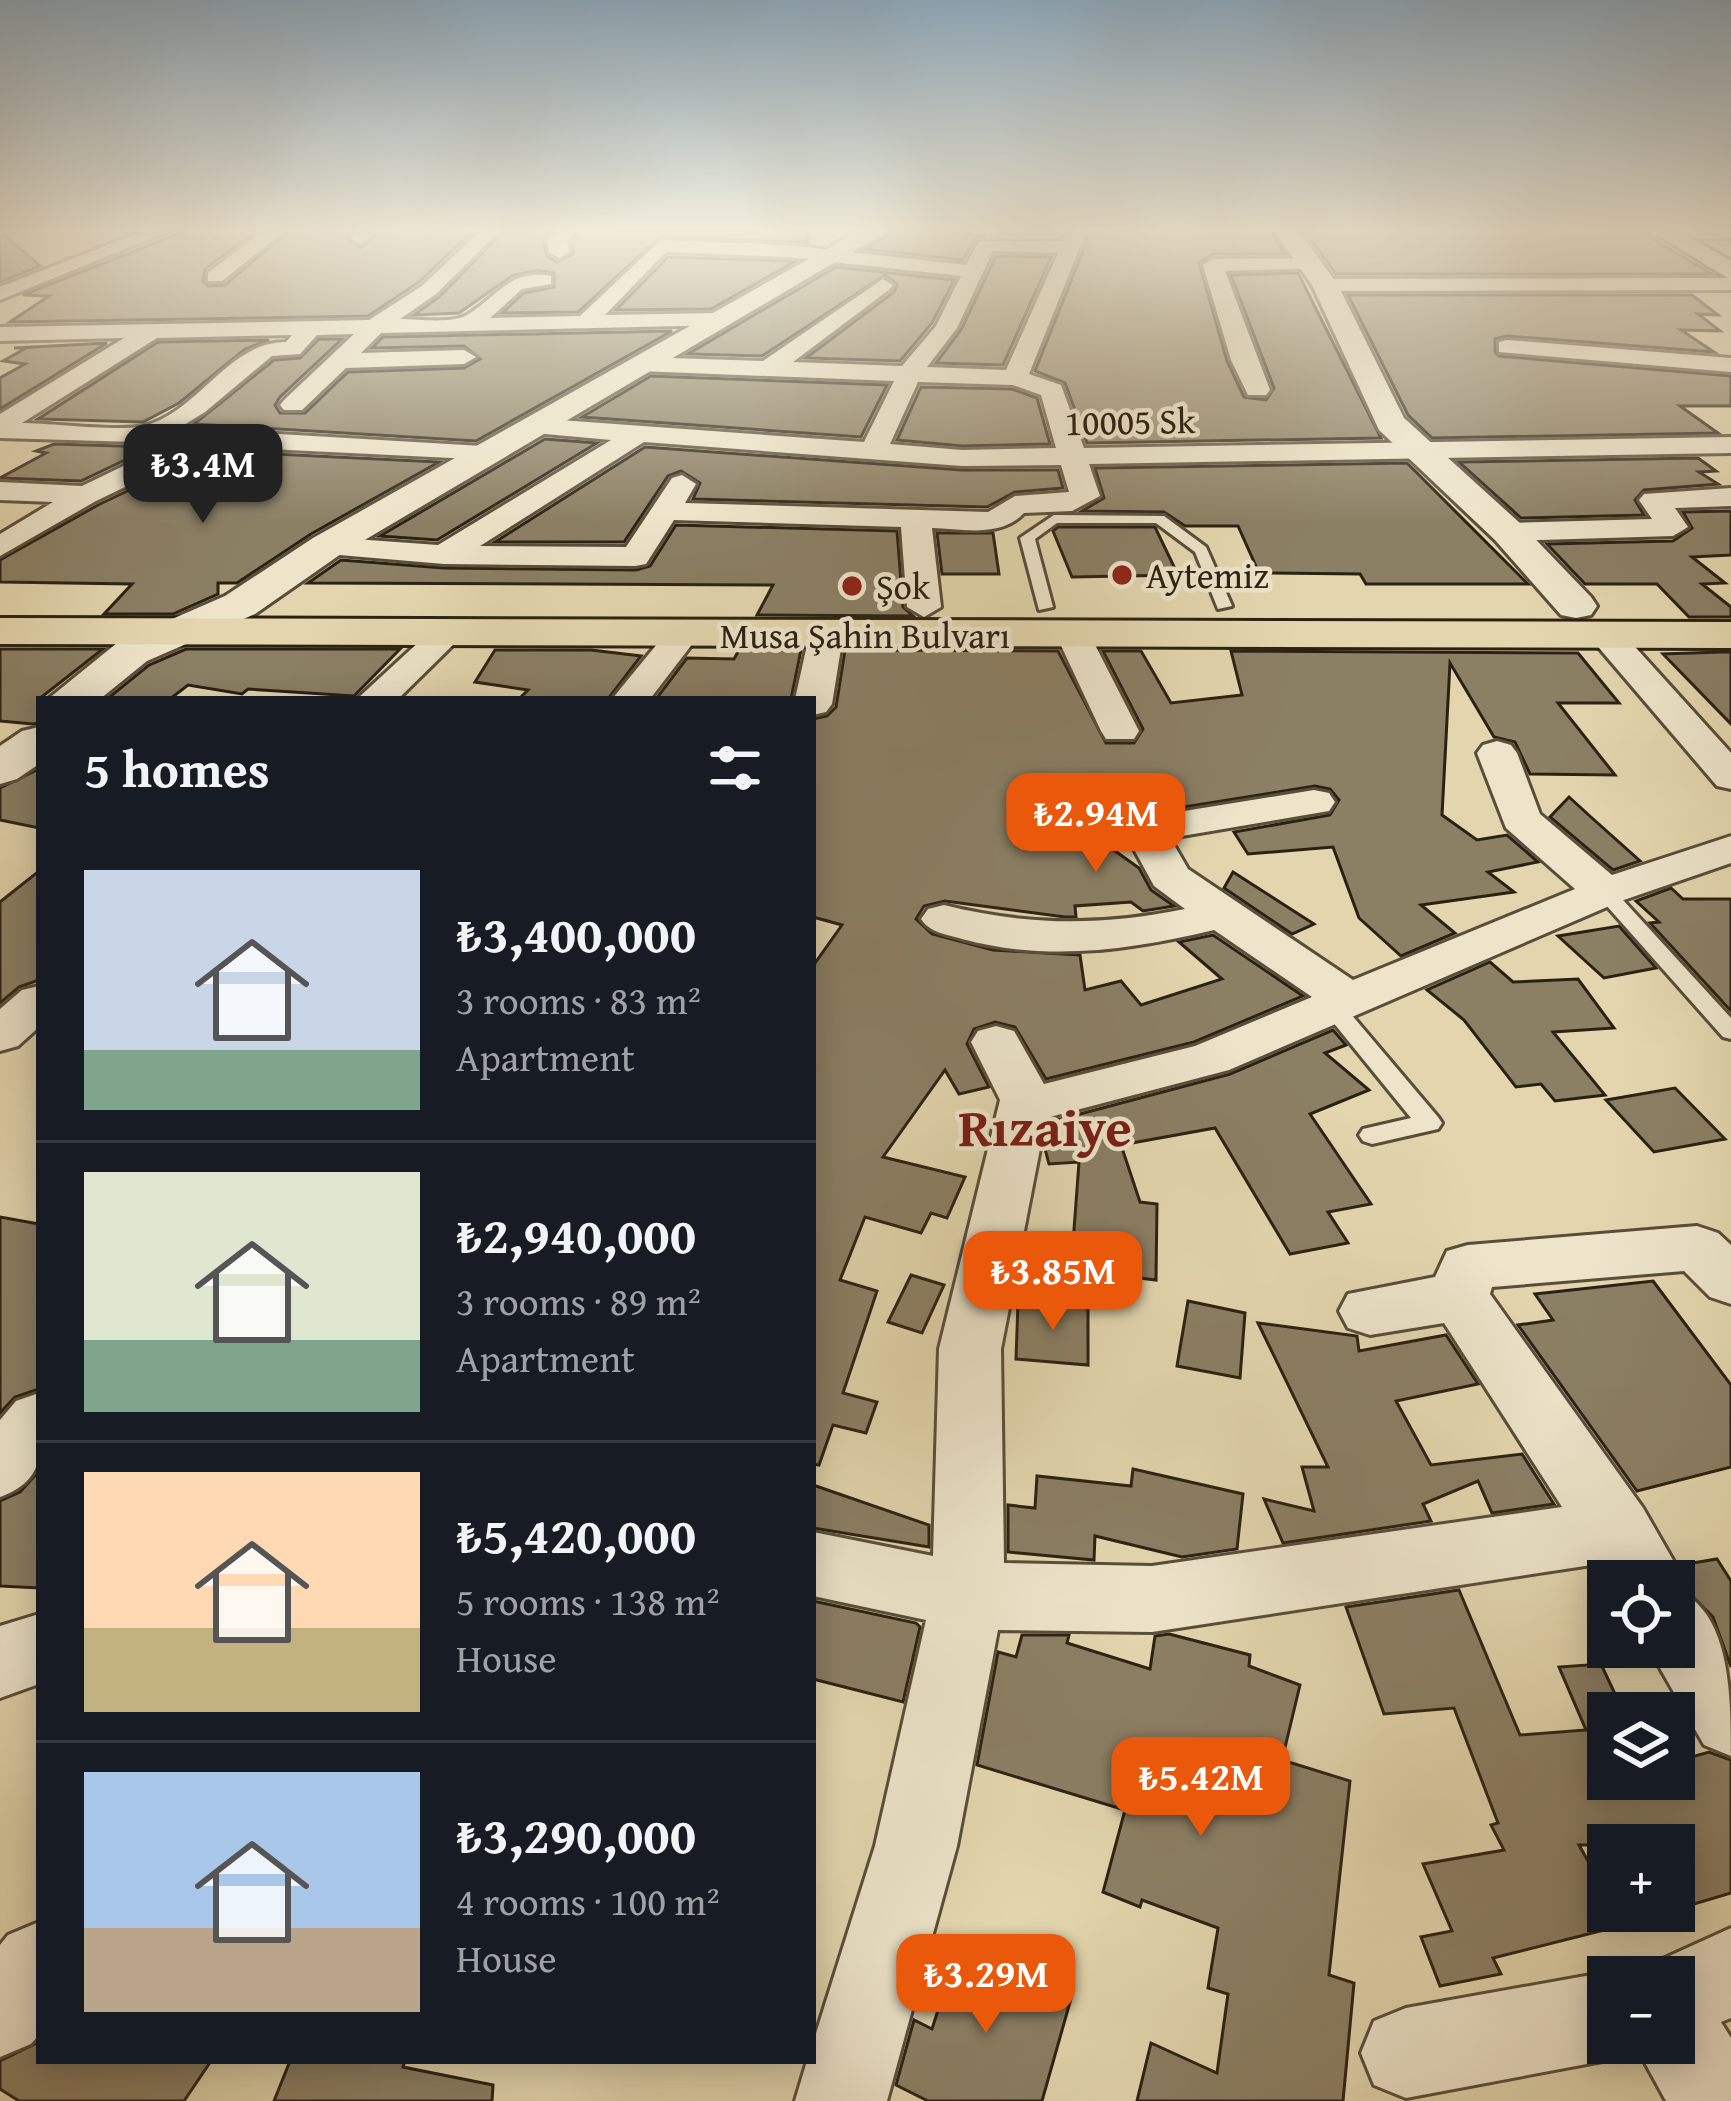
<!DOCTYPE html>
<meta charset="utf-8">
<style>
body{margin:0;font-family:"Gentium Book Plus",serif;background:#242831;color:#f1f3f6;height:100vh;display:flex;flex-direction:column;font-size:45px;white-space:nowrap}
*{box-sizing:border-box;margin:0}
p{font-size:39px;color:#9ea1a6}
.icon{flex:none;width:66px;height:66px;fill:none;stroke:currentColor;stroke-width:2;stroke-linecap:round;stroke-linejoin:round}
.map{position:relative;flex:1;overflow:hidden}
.drawer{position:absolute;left:36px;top:696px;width:780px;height:1368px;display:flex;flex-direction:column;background:#171b24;border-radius:0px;box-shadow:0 6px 30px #0003}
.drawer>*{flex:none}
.controls{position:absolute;left:1587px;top:1560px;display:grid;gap:24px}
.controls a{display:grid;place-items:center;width:108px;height:108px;border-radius:0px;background:#171b24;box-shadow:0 6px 30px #0003;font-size:60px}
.price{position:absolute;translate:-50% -102px;padding:0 27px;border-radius:24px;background:#ea580c;color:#fff;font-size:39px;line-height:78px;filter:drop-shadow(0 3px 6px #0008)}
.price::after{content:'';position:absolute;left:50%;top:72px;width:36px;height:27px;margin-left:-18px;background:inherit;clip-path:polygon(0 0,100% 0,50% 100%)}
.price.active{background:#222;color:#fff}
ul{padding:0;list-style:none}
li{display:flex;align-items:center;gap:36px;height:300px;padding:0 48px}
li+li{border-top:3px solid #363941}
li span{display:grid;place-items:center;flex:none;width:336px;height:240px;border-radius:0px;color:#555}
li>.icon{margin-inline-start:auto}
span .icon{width:144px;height:144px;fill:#fffc;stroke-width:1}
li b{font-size:51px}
h2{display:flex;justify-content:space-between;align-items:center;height:144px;padding:0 48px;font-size:51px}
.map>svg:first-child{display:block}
</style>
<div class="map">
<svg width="1731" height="2101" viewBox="0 0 1731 2101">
<rect width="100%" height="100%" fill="#e3d6ae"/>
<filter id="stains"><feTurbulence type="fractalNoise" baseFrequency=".00167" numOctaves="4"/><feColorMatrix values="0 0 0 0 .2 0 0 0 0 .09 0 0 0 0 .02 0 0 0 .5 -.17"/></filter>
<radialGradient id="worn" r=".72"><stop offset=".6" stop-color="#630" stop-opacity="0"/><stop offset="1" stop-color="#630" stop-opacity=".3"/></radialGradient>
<g fill="#8b7f64" stroke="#2b2113" stroke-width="3">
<polygon points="190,229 259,229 205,269 203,281 208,286 225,285 291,229 352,230 347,239 361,248 382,230 475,229 419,282 368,316 10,322 49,296 23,295"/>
<polygon points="506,229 551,229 543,242 547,256 557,262 573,254 572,242 580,229 809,229 807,243 661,236 578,312 502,313 524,293 554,287 554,273 537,270 512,276 459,313 414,315 439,297"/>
<polygon points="898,229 916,229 986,236 975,239 963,260 866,249"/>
<polygon points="1159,229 1269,229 1285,254 1213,254 1199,263 1227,361 1244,397 1266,400 1274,388 1231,275 1298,273 1381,438 1087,443 1065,383 1035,371 1091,231"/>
<polygon points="1303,229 1639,231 1712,274 1336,274"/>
<polygon points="0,231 40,266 0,282"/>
<polygon points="996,256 1051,257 1003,365 936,363 961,330"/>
<polygon points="668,257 787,261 794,262 711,309 616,310"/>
<polygon points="836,267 954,280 932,323 900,361 806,358 894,292 897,284 885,275 762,356 688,354"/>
<polygon points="1348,295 1692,295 1718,315 1698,314 1720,331 1681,330 1714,352 1507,336 1495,339 1495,352 1499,356 1731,376 1731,406 1680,406 1718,433 1432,438 1408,415"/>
<polygon points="672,331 476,441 194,424 274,360 300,358 319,339 342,339 280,397 275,405 280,413 305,413 348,372 464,368 480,359 464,346 372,348 383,337"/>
<polygon points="269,340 245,349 179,403 143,422 38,419 158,342"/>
<polygon points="107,343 0,409 0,378 25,364 3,361 26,348 14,348"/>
<polygon points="651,376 887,385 861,437 582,417"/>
<polygon points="921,387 1012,389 1037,398 1050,444 962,446 897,440"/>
<polygon points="545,439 597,443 437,540 380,536"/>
<polygon points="54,444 152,447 81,481 0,478 46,453 36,451"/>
<polygon points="645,447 962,470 1058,470 1063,488 1015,492 987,507 693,499 700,483 681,471 668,476 624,542 495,542"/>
<polygon points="211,451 439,462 311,534 237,583 218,583 218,594 173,614 104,614 132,584 0,582 0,560 98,505"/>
<polygon points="1698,458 1716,471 1699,472 1718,484 1644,490 1635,500 1644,515 1521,518 1459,462"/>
<polygon points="1407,463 1528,584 1366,584 1360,574 1259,573 1238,526 1185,526 1164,512 1082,511 1104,498 1095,468"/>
<polygon points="1731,511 1731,555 1692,557 1725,583 1702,584 1731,607 1731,617 1689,617 1657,584 1585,584 1547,544 1673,541 1692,528 1683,512"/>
<polygon points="676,525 897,531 903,607 913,616 757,615 773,585 308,583 341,560 444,568 636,570 650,566"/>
<polygon points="1058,527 1155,527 1178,575 1072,577 1053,531"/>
<polygon points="937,533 993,533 999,574 942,574"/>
<polygon points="0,649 103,649 39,699 39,723 33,724 0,721"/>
<polygon points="186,649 400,649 354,696 248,689 242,694 188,685 170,699 107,699 149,665"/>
<polygon points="495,650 591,650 641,656 608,699 519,699 528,690 475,682"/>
<polygon points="739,650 801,650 791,699 656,699 687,658 734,659"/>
<polygon points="845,650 1058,651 1106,743 1134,743 1143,729 1103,651 1141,651 1171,703 1242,695 1231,651 1578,653 1619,703 1558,703 1615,775 1530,774 1515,742 1494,737 1450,663 1442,815 1477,840 1507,835 1538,862 1488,872 1514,892 1421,905 1455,933 1401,956 1359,918 1333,847 1248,854 1234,832 1330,815 1339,800 1330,789 1315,786 1128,816 1119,827 1087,831 1139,868 1151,890 1174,906 1143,911 1131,902 1075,906 1076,917 1065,917 945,901 924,906 916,919 932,934 993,950 1080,955 1085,990 1121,981 1141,1005 1222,979 1179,942 1213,935 1303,996 1194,1042 1046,1079 1015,1027 995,1022 974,1029 967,1044 989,1087 959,1094 945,1070 883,1157 965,1177 947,1218 931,1213 921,1233 865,1217 840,1280 877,1291 843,1393 877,1402 866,1433 833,1425 819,1465 813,1464 813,966 842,925 813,917 813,719 827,716 836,707"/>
<polygon points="1722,652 1731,652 1731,724 1663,654"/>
<polygon points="39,769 39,828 0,820 0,788"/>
<polygon points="1569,797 1592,818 1640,861 1613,870 1550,817"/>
<polygon points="39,871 39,980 19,987 0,1003 0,902"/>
<polygon points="1233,872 1314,924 1292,934 1224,888"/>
<polygon points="1671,888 1683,899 1731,899 1731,1011 1650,923 1659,922 1636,901"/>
<polygon points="1619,926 1656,968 1604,978 1558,936"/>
<polygon points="1490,962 1513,982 1578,979 1614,1028 1553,1032 1605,1095 1555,1101 1541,1084 1516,1087 1464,1020 1427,990"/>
<polygon points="1333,1030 1346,1045 1325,1053 1369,1090 1310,1114 1371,1204 1328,1212 1348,1243 1290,1254 1215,1128 1121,1145 1140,1202 1157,1204 1156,1280 1071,1270 1079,1162 1049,1164 1045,1149 1050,1122 1230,1074"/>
<polygon points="1675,1088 1725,1139 1654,1152 1606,1100"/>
<polygon points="0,1217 39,1224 39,1389 15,1397 0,1413"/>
<polygon points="911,1275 944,1285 922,1333 888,1322"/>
<polygon points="1653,1281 1731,1385 1731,1467 1637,1491 1518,1325 1553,1320 1535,1294"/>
<polygon points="1188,1301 1245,1313 1240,1378 1177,1366"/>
<polygon points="1018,1302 1088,1307 1088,1365 1016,1359"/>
<polygon points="1258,1323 1357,1336 1359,1351 1446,1335 1478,1384 1396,1401 1431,1465 1522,1454 1554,1504 1492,1513 1478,1481 1423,1504 1431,1521 1283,1543 1264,1499 1314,1511 1302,1467 1328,1467"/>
<polygon points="1133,1469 1243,1494 1237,1549 1182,1557 1095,1536 1094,1560 1008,1552 1008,1505 1035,1508 1037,1476 1131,1486"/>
<polygon points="39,1471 39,1588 0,1586 0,1501 20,1492"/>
<polygon points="813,1485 929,1525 929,1547 813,1528"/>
<polygon points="1717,1559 1731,1581 1731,1667 1713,1617 1686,1590 1689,1579 1681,1565"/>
<polygon points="1459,1590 1520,1735 1586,1730 1559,1667 1601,1664 1624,1713 1608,1713 1608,1779 1674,1779 1674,1762 1709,1752 1731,1760 1731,1893 1674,1910 1674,1845 1579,1845 1608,1897 1608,1911 1616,1911 1624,1925 1493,1958 1501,1974 1440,1986 1421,1937 1452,1931 1423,1864 1504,1850 1491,1825 1498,1823 1454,1708 1384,1714 1346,1607"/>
<polygon points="813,1601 916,1623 920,1627 903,1702 813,1679"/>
<polygon points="1169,1634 1250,1655 1249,1666 1300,1685 1282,1760 1350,1781 1329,1975 1354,1983 1343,2101 1137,2101 1151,2043 1217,2073 1228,1994 1208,1988 1218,1928 1142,1900 1140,1907 1103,1892 1125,1810 977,1765 998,1652 1016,1657 1022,1635 1069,1635 1067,1643 1150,1669 1155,1636"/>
<polygon points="959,1945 1072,1995 1042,2101 928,2101 896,2085 914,2020 932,2029"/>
<polygon points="39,2042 39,2061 211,2061 184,2101 19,2101 0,2089 0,2061"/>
<polygon points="290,2061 405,2061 403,2067 493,2085 492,2101 274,2101"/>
</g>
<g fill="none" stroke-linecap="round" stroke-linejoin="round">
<defs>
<g id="service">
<polygon points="1054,515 1164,516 1206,547 1232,606 1218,609 1195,552 1156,523 1057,523 1035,539 1053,607 1039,610 1020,538"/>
<polygon points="1605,886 1612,888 1731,1018 1731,1039 1723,1037 1598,896 1594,892"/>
<polygon points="1331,998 1339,1000 1438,1117 1442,1123 1438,1129 1372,1144 1363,1141 1359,1135 1363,1129 1411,1118 1319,1005"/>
</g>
<g id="minor">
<polygon points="148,229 174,229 0,300 0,287"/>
<polygon points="266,229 287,229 222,281 208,281 208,273"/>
<polygon points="359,229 378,229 361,244 351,238"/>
<path d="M482 229H502L436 294 400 319C418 319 451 324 467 315 498 296 510 269 551 276V284L522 289 490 318 580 316 661 240 787 245 966 265 979 241H1063L1069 229H1087L1029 374 1061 385 1084 448 1731 437V453L1089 464 1100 496 1072 511 1024 513C1001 538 962 529 932 528L941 607 924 617 907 607 901 527 674 520 646 564 635 566 444 564 316 553 311 546 316 539 327 537 438 545 611 440 523 432 519 426 523 420 532 418 864 442 894 381 639 371 627 364 639 357 763 361 883 279 893 285 890 289 793 362 902 366 936 326 961 276 787 257 666 252 605 315 716 313 727 320 724 325 381 333 361 353 464 350 476 357 464 364 346 368 302 410H284L280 405 284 400 354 334 317 335 300 354 272 356 205 412 179 428 482 446 492 448 496 454 492 460 210 446 96 501 0 556V534L53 502 0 500V482L82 486 171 443 0 438V414L124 338 0 341V327L369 320 422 286ZM993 251 1058 253 1006 370 927 367 957 328ZM292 335 286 342C228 342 199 412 144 426 118 432 52 423 22 423L157 338ZM918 382 1013 385 1041 395 1056 448 962 450 890 444ZM644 442 962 466 1061 465 1069 492 1015 496 988 512 685 503 696 484 682 475 672 478 626 547 480 546Z"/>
<polygon points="557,229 576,229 567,241 569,252 559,258 549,252 547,241"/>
<polygon points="1313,258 1320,260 1320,268 1225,271 1270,390 1266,395 1248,395 1231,360 1203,265 1213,259"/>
<polygon points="1731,278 1731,290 1325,291 1315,285 1325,279"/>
<polygon points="1507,340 1731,358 1731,372 1499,352 1499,342"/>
<polygon points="1731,488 1731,506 1675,508 1688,527 1673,536 1508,541 1493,532 1508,523 1652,519 1639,500 1644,494"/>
<polygon points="683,624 695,627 700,634 650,699 612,699 671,627"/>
<polygon points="446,625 458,628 463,635 398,699 357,699 434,628"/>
<polygon points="1073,625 1085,628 1090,635 1139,731 1134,739 1106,739 1101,731 1056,635 1061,628"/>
<polygon points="1606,625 1618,628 1731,753 1731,789 1717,786 1594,642 1589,635 1594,628"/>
<polygon points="826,626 838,629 843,636 832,704 826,712 813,715 813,699 795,699 809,636 814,629"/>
<path d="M1497 741 1511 745 1517 753 1540 814 1612 875 1731 836V863L1621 901 1229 1070 1046 1118 1001 1349 1004 1563 1152 1566 1562 1507 1444 1323 1370 1335 1348 1328 1339 1311 1348 1294 1435 1277 1447 1251 1468 1245 1697 1226 1718 1233 1731 1245V1304L1710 1297 1684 1271 1492 1287 1490 1294 1643 1508 1685 1581 1680 1591C1731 1616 1731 1699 1731 1756L1704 1745 1648 1647H1674V1581H1609L1598 1564 1152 1632 998 1630 957 1846 887 2101H795L807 2061H813V2043L875 1846 926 1620 813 1596V1532L933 1556 939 1349 1000 1100 971 1042 978 1031 996 1026 1014 1031 1044 1084 1195 1046 1312 997 1214 930C1130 950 1047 962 962 939 946 934 930 933 921 919L928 909 944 905C1028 926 1101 926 1185 909L1154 886 1123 829 1129 820 1314 790 1329 793 1335 802 1329 811 1170 838 1188 869 1353 980 1575 889 1506 828 1477 753 1483 745Z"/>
<polygon points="39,986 39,1027 18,1046 0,1051 0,1009 22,990"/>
<path d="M39 1393C39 1441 53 1478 0 1497V1420L16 1401Z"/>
<polygon points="39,1614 39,1684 0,1698 0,1626"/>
<polygon points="39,1922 39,2035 31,2044 0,2057 0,1945 8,1935"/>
<polygon points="1731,1928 1731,2018 1721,2022 1731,2038 1731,2101 1666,2101 1637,2048 1608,2060 1406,2098 1374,2085 1361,2053 1374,2021 1406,2008 1608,1972 1621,1977 1608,1977 1608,2043 1674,2043 1674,1977 1639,1977 1643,1968"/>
</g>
<g id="tertiary">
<polygon points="862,229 891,229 341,554 255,614 147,661 100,699 48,699 117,643 225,596 313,538"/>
<polygon points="1273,229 1297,229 1338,285 1404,418 1521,524 1591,597 1597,606 1591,615 1576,618 1561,615 1495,540 1379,430 1312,285"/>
<polygon points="1643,229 1731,229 1731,239 1655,236"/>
<polygon points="39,727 39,764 17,779 0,784 0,746 22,731"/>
</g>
<polygon id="secondary" points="1648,229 1677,229 1731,261 1731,280"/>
<polygon id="primary" points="0,618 1731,622 1731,648 0,644"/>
</defs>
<use href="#service" stroke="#594e3a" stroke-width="6"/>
<use href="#minor" stroke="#594e3a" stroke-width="6"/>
<use href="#tertiary" stroke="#594e3a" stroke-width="6"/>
<use href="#secondary" stroke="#2b2113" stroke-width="6"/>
<use href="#primary" stroke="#2b2113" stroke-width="6"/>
<use href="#service" fill="#ede4ca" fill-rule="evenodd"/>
<use href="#minor" fill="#ede4ca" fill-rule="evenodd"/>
<use href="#tertiary" fill="#ede4ca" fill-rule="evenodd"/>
<use href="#secondary" fill="#ede4ca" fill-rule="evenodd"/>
<use href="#primary" fill="#e3d6ae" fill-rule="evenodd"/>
</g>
<linearGradient id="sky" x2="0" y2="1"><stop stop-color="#8da9bc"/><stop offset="0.44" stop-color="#f2eddb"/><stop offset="1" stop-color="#f2eddb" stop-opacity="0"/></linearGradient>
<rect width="1731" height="523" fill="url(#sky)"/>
<g fill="#8f2418" stroke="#ede4ca" stroke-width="4.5">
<circle cx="1122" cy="575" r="12"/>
<circle cx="852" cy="586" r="12"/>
</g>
<g text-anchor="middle" stroke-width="9" stroke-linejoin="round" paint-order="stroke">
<g font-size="36" fill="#2b2113" stroke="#ede4ca">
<text transform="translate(1130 421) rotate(-1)" y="13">10005 Sk</text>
<text x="865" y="648">Musa Şahin Bulvarı</text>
</g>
<g font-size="36" fill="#2b2113" stroke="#ede4ca" text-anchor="start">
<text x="1146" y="588">Aytemiz</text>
<text x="876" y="599">Şok</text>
</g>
<g font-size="54" font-weight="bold" fill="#7a1f14" stroke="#ede4ca">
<text x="1045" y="1146">Rızaiye</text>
</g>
</g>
<rect width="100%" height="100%" filter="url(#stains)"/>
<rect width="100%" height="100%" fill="url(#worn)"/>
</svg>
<div class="controls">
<a><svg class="icon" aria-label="locate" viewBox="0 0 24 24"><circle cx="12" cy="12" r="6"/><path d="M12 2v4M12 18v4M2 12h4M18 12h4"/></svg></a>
<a><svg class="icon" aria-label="layers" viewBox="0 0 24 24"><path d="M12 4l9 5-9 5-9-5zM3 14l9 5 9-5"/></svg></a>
<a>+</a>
<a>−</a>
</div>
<b class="price active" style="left:203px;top:526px">₺3.4M</b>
<b class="price" style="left:1096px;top:875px">₺2.94M</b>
<b class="price" style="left:1053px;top:1333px">₺3.85M</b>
<b class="price" style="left:1201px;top:1839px">₺5.42M</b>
<b class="price" style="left:986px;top:2036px">₺3.29M</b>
<section class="drawer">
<h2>5 homes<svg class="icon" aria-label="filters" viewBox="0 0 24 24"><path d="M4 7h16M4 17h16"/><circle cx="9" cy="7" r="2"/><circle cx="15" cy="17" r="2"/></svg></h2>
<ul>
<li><span style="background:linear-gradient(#c9d6e8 75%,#7fa58c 0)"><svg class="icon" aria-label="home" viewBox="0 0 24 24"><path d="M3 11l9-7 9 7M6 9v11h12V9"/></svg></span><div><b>₺3,400,000</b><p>3 rooms · 83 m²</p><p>Apartment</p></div></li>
<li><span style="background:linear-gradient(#dfe7d0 70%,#7fa58c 0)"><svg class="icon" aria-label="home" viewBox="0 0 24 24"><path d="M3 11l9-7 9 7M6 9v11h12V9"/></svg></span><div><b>₺2,940,000</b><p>3 rooms · 89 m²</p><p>Apartment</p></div></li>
<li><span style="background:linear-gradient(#ffd9b3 65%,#c2b280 0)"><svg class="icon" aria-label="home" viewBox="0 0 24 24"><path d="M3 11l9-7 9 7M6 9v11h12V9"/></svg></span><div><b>₺5,420,000</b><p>5 rooms · 138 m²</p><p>House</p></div></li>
<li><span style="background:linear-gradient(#a9c7e8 65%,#b9a48a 0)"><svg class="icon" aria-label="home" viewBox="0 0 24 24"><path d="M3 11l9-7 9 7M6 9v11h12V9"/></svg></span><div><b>₺3,290,000</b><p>4 rooms · 100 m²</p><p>House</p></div></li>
</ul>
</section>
</div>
